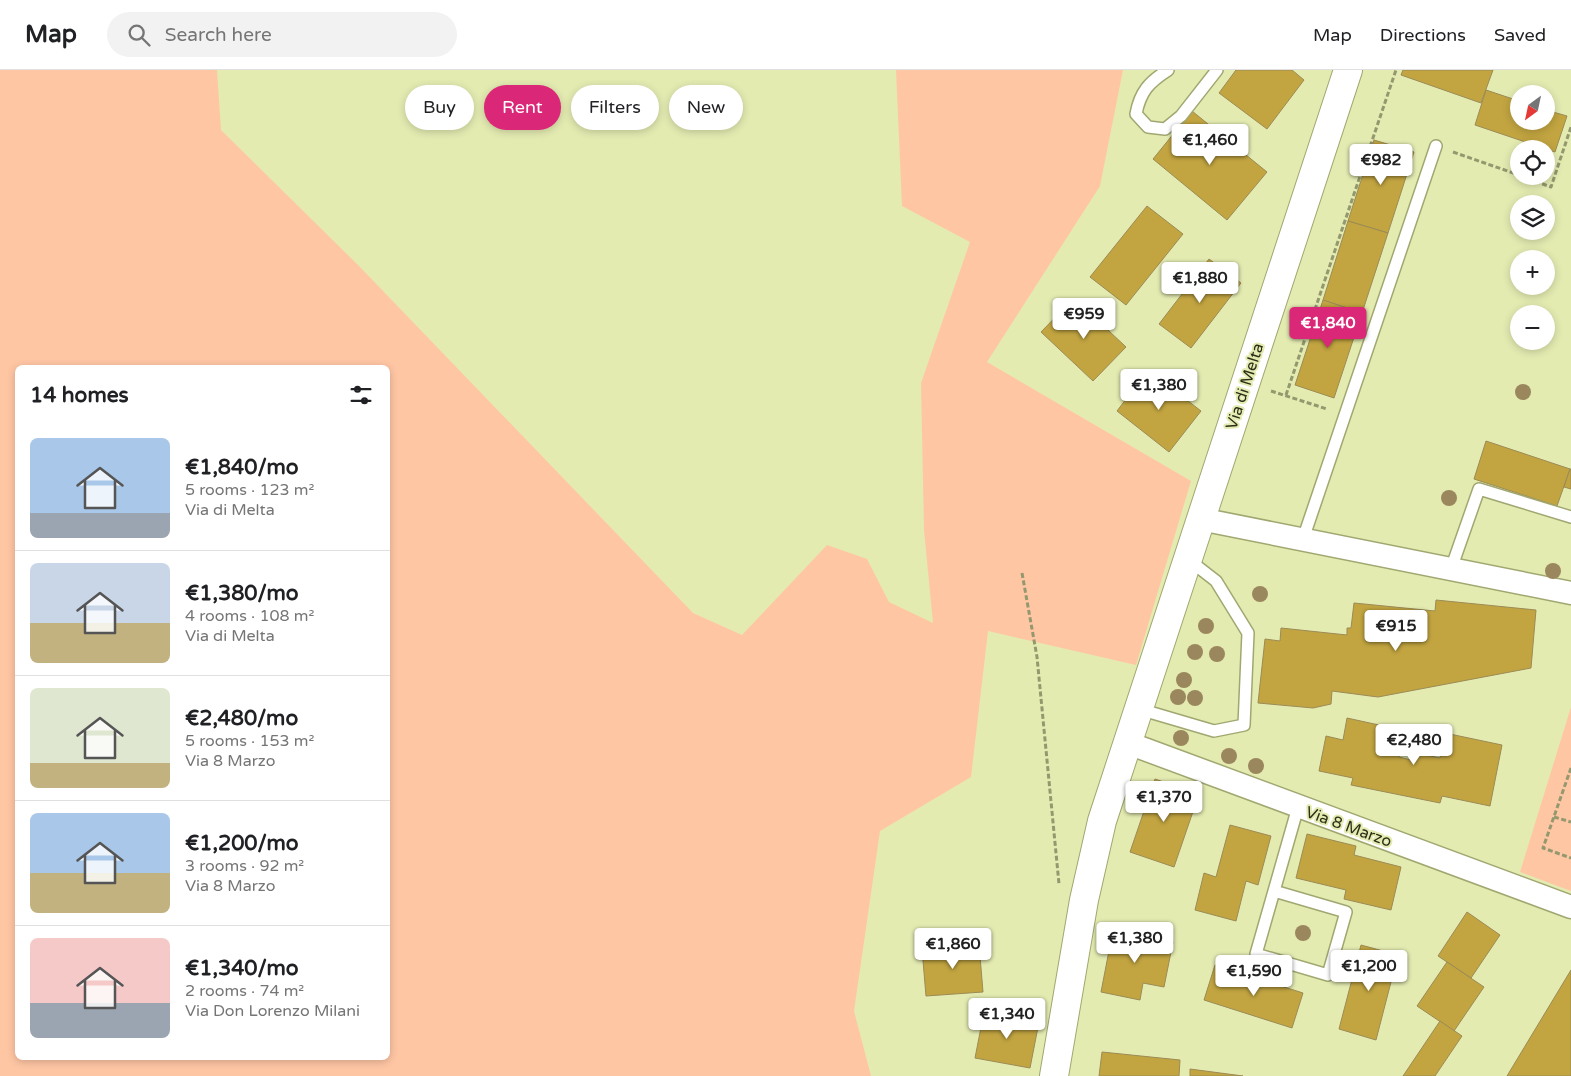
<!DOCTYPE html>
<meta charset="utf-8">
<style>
body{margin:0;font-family:"Varela Round",sans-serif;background:#f2f2f2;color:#202124;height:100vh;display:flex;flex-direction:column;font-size:19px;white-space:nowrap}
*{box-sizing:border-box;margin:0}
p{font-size:16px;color:#757577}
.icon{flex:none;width:28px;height:28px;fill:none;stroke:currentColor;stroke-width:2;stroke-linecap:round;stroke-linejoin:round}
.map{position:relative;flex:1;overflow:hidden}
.side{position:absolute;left:15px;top:295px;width:375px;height:695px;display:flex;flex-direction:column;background:#fff;border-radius:8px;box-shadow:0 2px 8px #0003}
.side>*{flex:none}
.top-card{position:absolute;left:405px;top:15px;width:475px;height:45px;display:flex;gap:10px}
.needle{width:32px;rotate:213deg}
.controls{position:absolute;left:1510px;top:15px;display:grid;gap:10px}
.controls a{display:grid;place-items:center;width:45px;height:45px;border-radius:50%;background:#fff;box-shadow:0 2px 8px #0003;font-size:25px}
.price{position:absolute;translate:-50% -42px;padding:0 11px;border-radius:5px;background:#fff;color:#222;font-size:16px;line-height:32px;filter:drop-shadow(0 1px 2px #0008)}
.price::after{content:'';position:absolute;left:50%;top:30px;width:15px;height:11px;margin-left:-8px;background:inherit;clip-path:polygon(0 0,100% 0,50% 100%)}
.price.current{background:#db2777;color:#fff}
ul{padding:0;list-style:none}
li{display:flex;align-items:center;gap:15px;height:125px;padding:0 15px}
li+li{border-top:1px solid #e0e0e0}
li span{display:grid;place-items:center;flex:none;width:140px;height:100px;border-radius:8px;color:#555}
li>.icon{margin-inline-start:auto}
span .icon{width:60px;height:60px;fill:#fffc;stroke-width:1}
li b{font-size:21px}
h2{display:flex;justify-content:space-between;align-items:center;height:60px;padding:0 15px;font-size:21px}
.pill{padding:0 18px;border-radius:22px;background:#fff;box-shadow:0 2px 8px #0003;font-size:18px;line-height:45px}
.pill.current{background:#db2777;color:#fff}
header{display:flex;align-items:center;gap:30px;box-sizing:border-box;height:70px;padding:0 25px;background:#fff;border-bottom:1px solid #e0e0e0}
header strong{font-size:24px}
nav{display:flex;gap:28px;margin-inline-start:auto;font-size:18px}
.search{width:350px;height:45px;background:#f2f2f2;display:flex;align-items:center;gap:12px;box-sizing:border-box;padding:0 18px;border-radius:28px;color:#757577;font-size:19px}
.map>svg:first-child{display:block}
</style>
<header>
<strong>Map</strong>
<div class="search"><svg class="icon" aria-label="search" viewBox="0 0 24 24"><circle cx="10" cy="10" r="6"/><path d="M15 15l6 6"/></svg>Search here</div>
<nav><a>Map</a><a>Directions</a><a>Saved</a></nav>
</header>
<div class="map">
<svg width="1571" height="1006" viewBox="0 0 1571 1006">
<rect width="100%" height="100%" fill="#e4ebb1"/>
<g fill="#ffc6a4" fill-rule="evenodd">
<path d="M0 0H217L221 60 359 196 693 543 742 565 827 475 867 489 889 532 933 553 924 460 921 313 970 172 902 136 896 0H1123L1100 116 987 292 1191 411 1136 595 988 561 971 707 880 761 854 941 871 1006H0ZM18 298H388V988H18Z"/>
<polygon points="1571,637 1571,821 1520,802"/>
</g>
<g fill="#c2a541" stroke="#9b8b55">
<polygon points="1236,0 1292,0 1304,10 1267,59 1219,23"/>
<polygon points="1403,0 1493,0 1481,33 1401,5"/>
<polygon points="1486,20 1519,31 1519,51 1546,51 1546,40 1567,46 1555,82 1475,55"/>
<polygon points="1192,41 1267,102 1227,150 1153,89"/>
<polygon points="1374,70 1414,82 1388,163 1348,151"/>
<polygon points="1147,136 1183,164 1126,235 1090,207"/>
<polygon points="1348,151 1388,163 1362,243 1323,230"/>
<polygon points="1209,189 1241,213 1191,278 1159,254"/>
<polygon points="1074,228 1126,277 1093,311 1041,262"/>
<polygon points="1323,230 1362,243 1334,328 1295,315"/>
<polygon points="1148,300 1201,341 1169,382 1117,341"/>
<polygon points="1486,371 1570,399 1557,436 1474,409"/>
<polygon points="1570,399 1571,399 1571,419 1564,417"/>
<polygon points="1436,530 1536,540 1531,598 1378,627 1332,621 1331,634 1313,638 1258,633 1265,569 1280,571 1281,558 1347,565 1347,558 1351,558 1354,533 1435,541"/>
<polygon points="1347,648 1379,655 1376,669 1401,677 1399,687 1415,691 1417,683 1440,688 1445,663 1502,675 1490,736 1442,726 1440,733 1351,715 1353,708 1319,701 1326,666 1343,670"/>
<polygon points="1155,709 1199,724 1174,797 1130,782"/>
<polygon points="1230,755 1271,766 1258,815 1246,811 1236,851 1195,840 1204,803 1216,807"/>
<polygon points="1307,764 1356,776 1354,785 1401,797 1391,840 1344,829 1346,820 1296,808"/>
<polygon points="1467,842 1500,865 1471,908 1438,886"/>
<polygon points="1113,860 1173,872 1164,917 1143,913 1140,930 1101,922"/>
<polygon points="979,874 983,922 926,926 922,879"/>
<polygon points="1361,875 1398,885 1376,970 1339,959"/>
<polygon points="1447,892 1484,917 1454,961 1417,936"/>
<polygon points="1215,895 1303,923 1292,958 1204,930"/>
<polygon points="1571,900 1571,1006 1507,1006"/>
<polygon points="984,942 1039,952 1030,998 975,988"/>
<polygon points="1440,951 1462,966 1435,1006 1403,1006"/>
<polygon points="1102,982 1180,990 1179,1006 1099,1006"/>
<polygon points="1190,999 1243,1006 1190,1006"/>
</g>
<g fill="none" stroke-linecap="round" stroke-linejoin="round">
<defs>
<g id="service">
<path d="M1168 0C1149 12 1140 22 1136 44L1148 57 1165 59 1181 46 1217 0"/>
<polyline points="1303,469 1436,76"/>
<polyline points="1451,499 1479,419 1571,447"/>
<polyline points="1139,639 1214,661 1244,655 1248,563 1216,511 1189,490"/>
<polyline points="1274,821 1346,842 1328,905 1256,884 1298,737"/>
</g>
<g id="minor">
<polyline points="1200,449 1571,523"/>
<polyline points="1128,673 1571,837"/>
</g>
<polyline id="tertiary" points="1054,1006 1084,830 1102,751 1348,0"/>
</defs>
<use href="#service" stroke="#a1a770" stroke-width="14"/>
<use href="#minor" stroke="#a1a770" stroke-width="25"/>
<use href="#tertiary" stroke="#a1a770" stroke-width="30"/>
<g stroke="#94986e" stroke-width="3" stroke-dasharray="5 2.5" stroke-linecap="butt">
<polyline points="1453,82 1519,105"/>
<polyline points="1521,106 1551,117 1571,57"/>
<polyline points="1271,321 1327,339"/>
<polyline points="1286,325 1396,0"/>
<polyline points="1022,503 1037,587 1059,814"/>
<polyline points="1571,698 1543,778 1571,788"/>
<polyline points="1554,747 1571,752"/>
</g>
<use href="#service" stroke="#fff" stroke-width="11"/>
<use href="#minor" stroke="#fff" stroke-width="22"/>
<use href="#tertiary" stroke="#fff" stroke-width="28"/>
</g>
<g fill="#9b875d">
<circle cx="1523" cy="322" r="8"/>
<circle cx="1449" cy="428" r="8"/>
<circle cx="1553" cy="501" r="8"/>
<circle cx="1260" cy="524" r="8"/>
<circle cx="1206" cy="556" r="8"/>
<circle cx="1195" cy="582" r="8"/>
<circle cx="1217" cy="584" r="8"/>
<circle cx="1184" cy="610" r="8"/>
<circle cx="1178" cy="627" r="8"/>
<circle cx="1195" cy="628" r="8"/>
<circle cx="1181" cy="668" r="8"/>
<circle cx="1229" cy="686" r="8"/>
<circle cx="1256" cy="696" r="8"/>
<circle cx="1303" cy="863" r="8"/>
</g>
<g text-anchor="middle" stroke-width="4" stroke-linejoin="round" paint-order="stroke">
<g font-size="16" fill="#2c2e18" stroke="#e4ebb1">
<text transform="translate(1244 316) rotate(-72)" y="6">Via di Melta</text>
<text transform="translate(1349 756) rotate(20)" y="6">Via 8 Marzo</text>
</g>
</g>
</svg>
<div class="controls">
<a><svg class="needle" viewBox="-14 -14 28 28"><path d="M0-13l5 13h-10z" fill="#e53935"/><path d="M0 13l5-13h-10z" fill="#757577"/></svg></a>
<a><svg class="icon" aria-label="locate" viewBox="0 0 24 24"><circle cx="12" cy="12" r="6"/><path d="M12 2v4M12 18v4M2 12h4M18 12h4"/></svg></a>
<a><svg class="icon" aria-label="layers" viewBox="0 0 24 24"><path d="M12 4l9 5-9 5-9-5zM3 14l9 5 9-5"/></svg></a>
<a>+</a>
<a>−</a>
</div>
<b class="price" style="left:1210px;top:96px">€1,460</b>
<b class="price" style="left:1381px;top:116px">€982</b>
<b class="price" style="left:1200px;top:234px">€1,880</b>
<b class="price" style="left:1084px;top:270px">€959</b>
<b class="price current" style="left:1328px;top:279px">€1,840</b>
<b class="price" style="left:1159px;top:341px">€1,380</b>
<b class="price" style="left:1396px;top:582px">€915</b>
<b class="price" style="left:1414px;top:696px">€2,480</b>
<b class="price" style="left:1164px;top:753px">€1,370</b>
<b class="price" style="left:1135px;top:894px">€1,380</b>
<b class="price" style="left:953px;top:900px">€1,860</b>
<b class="price" style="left:1369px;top:922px">€1,200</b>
<b class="price" style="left:1254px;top:927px">€1,590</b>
<b class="price" style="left:1007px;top:970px">€1,340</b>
<div class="top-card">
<a class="pill">Buy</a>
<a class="pill current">Rent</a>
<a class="pill">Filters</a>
<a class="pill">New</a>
</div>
<section class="side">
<h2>14 homes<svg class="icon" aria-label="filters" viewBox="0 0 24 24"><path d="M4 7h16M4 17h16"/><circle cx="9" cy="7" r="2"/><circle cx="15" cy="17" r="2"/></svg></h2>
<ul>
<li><span style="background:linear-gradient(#a9c7e8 75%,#9aa5b1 0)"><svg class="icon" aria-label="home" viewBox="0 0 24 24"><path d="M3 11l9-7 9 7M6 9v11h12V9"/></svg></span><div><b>€1,840/mo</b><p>5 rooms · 123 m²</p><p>Via di Melta</p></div></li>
<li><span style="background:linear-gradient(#c9d6e8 60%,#c2b280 0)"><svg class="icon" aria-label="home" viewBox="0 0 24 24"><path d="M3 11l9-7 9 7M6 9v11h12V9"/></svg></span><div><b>€1,380/mo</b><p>4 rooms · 108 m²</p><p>Via di Melta</p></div></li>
<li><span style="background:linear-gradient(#dfe7d0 75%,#c2b280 0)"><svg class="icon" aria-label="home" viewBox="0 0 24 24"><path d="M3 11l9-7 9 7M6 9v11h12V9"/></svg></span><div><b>€2,480/mo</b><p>5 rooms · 153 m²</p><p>Via 8 Marzo</p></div></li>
<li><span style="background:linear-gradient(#a9c7e8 60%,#c2b280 0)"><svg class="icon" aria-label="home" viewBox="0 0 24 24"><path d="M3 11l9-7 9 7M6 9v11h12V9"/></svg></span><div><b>€1,200/mo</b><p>3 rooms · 92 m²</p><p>Via 8 Marzo</p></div></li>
<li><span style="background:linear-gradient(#f6c9c9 65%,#9aa5b1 0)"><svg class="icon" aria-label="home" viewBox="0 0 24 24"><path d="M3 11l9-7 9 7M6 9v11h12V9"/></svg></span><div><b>€1,340/mo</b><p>2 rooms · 74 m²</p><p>Via Don Lorenzo Milani</p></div></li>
</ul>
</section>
</div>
